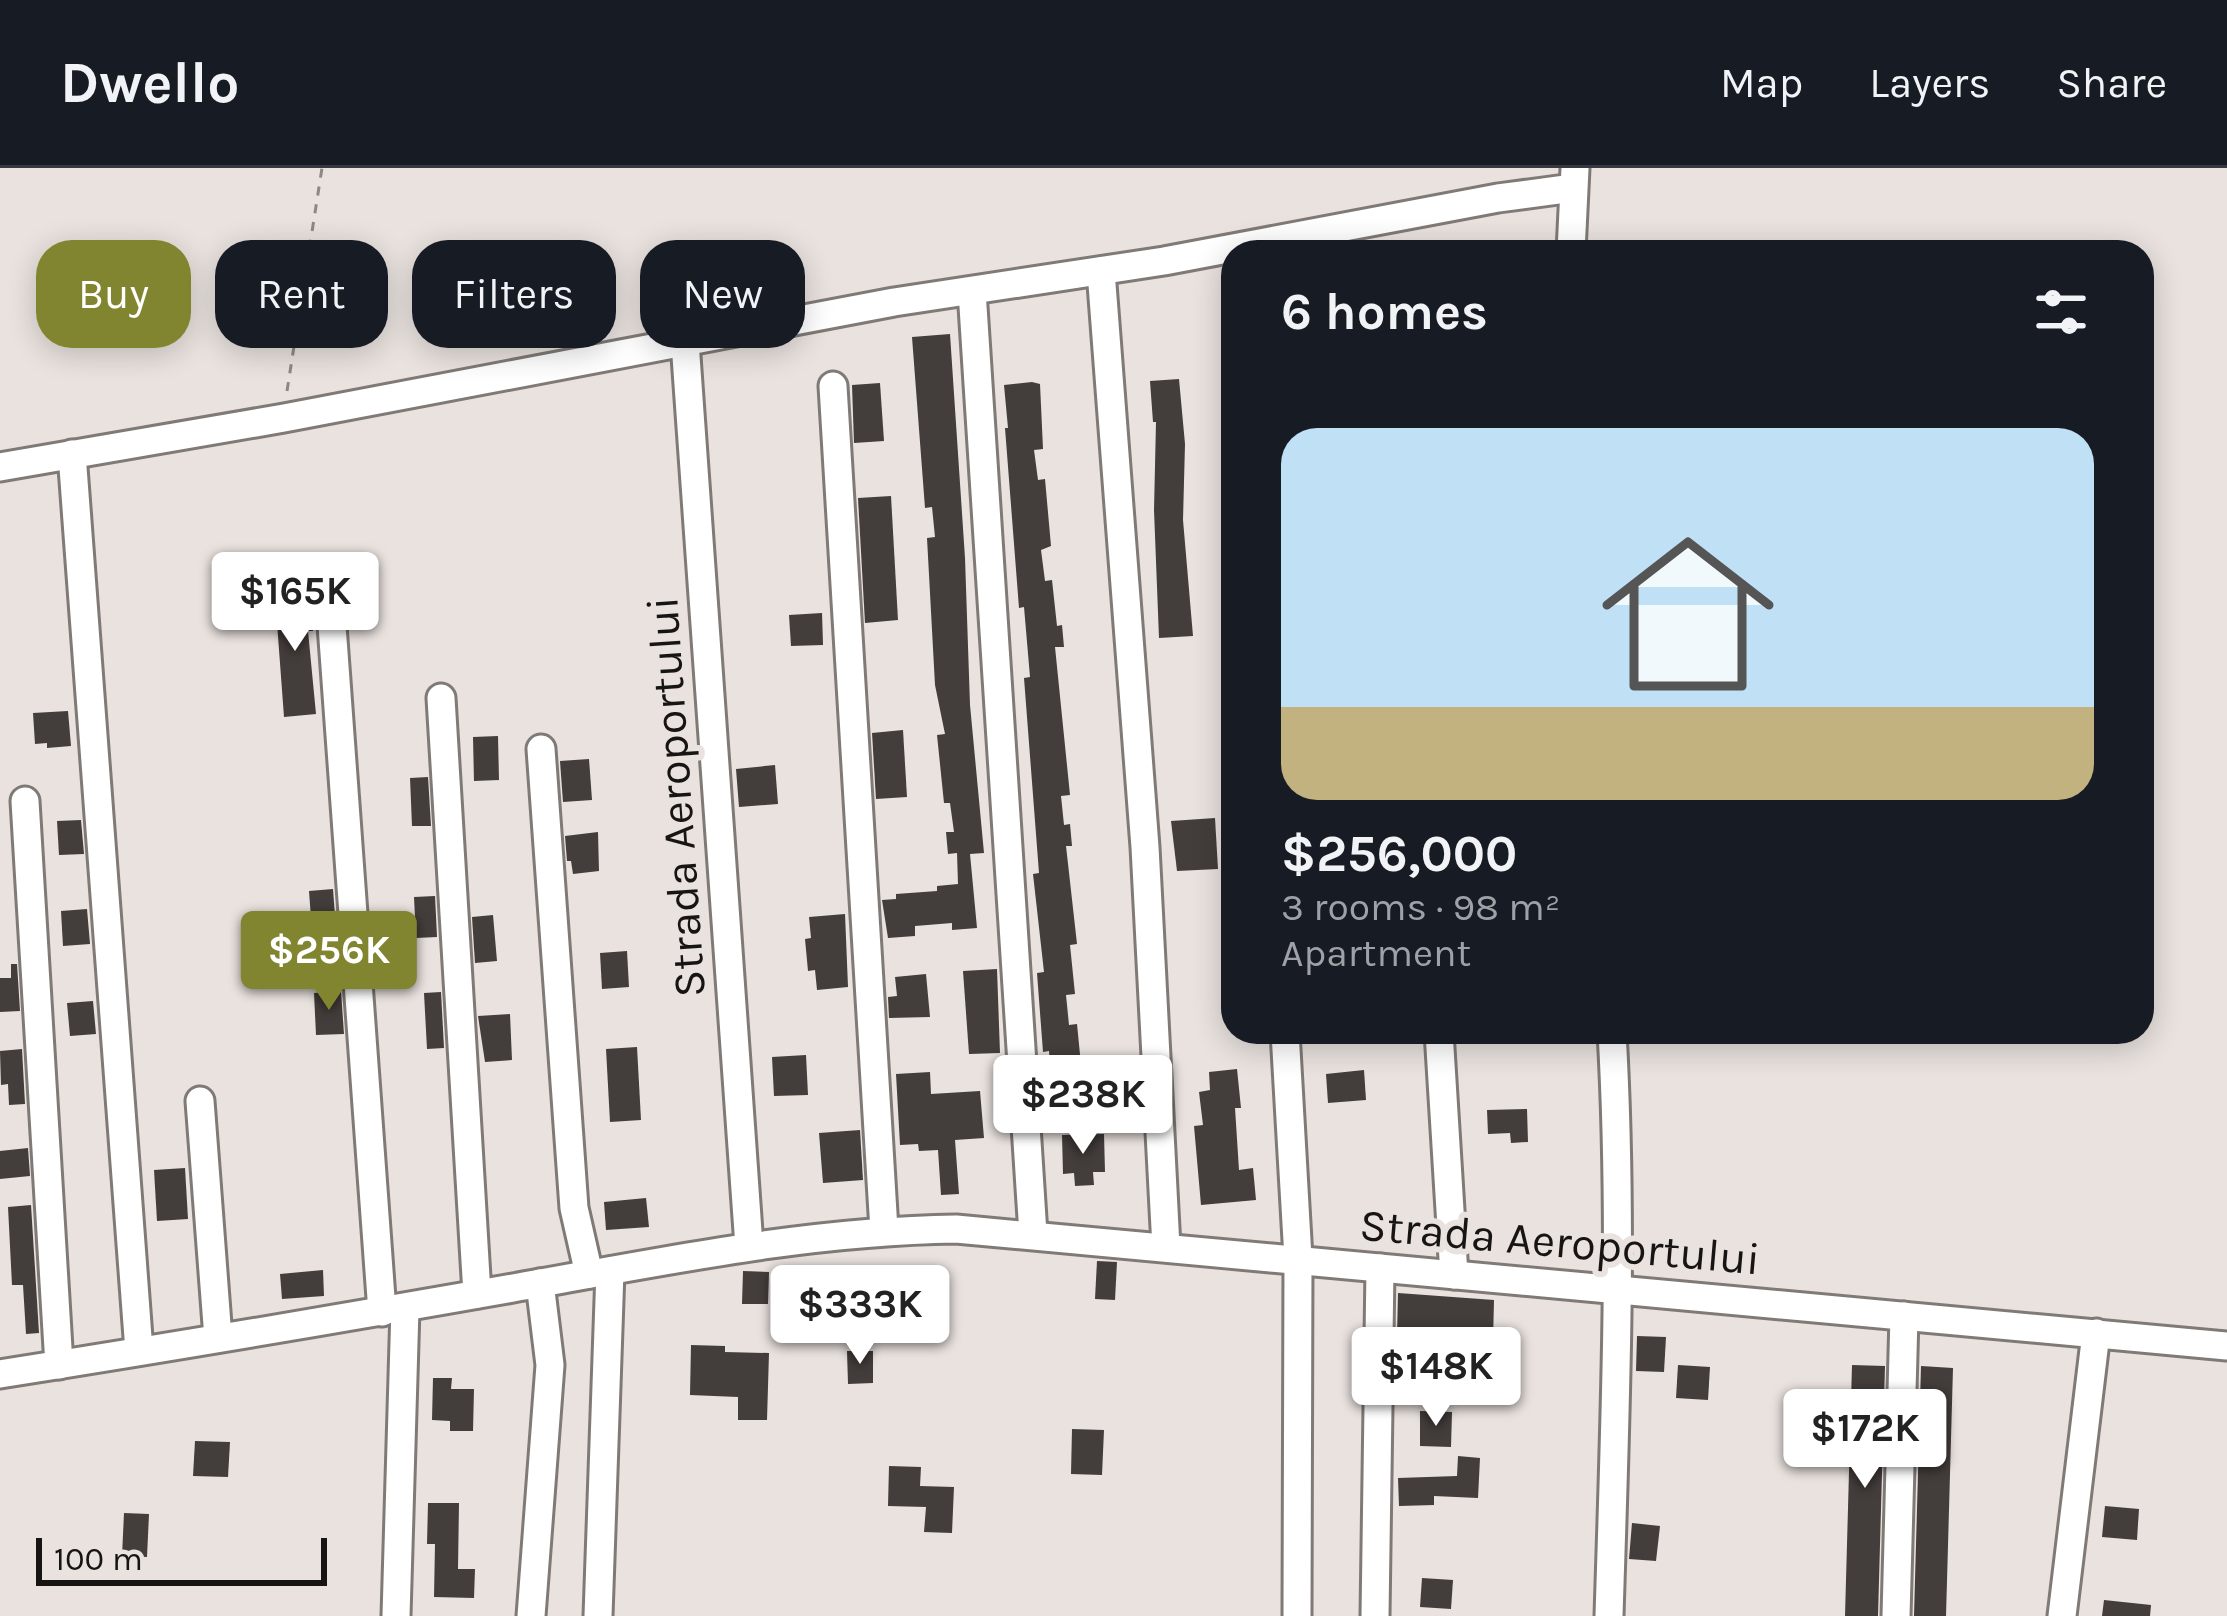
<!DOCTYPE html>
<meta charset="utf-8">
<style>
body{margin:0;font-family:Karla,sans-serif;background:#242831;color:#f1f3f6;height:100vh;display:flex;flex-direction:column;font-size:45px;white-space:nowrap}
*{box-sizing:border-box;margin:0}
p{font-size:39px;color:#9ea1a6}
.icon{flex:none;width:66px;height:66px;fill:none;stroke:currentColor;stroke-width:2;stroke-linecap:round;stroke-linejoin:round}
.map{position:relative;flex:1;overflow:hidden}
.panel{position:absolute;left:1221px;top:72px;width:933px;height:804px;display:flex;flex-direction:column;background:#171b24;border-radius:36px;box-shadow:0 6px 30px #0003}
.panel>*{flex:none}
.top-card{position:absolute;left:36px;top:72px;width:1005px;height:108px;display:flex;gap:24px}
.scale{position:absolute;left:36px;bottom:30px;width:291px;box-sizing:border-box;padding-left:12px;border:6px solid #171514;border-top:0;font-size:33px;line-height:42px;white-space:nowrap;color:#171514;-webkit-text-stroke:9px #e9e2df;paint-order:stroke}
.price{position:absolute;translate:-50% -102px;padding:0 27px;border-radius:12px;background:#fff;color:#222;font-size:39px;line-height:78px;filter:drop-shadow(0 3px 6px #0008)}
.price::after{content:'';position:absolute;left:50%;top:72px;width:36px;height:27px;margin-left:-18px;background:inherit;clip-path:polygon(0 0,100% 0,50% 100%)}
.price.selected{background:#81852f;color:#fff}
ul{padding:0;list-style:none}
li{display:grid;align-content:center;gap:24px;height:636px;padding:0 60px}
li+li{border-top:3px solid #363941}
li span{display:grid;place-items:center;height:372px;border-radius:36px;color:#555}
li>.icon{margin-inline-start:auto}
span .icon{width:216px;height:216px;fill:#fffc;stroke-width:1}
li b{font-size:51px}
h2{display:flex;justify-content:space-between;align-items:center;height:144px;padding:0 60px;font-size:51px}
.tag{padding:0 42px;border-radius:36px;background:#171b24;box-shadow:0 6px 30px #0003;font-size:42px;line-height:108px}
.tag.selected{background:#81852f;color:#fff}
header{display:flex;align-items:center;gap:72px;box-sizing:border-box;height:168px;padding:0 60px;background:#171b24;border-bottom:3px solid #363941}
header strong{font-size:57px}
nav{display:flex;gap:66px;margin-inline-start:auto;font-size:42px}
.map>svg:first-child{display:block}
</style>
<header>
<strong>Dwello</strong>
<nav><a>Map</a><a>Layers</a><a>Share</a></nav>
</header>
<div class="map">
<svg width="2227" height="1448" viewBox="0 0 2227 1448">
<rect width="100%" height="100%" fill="#e9e2df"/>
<g fill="#433d3b">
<polygon points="950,166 965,390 970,537 984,685 970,686 977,760 952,762 952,755 915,758 915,768 888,770 882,732 896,731 896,726 937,723 937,718 958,716 957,685 948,686 946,664 954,664 950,635 944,635 937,567 945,566 935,517 927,370 935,369 932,339 925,340 912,169"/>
<polygon points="1179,211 1185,276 1183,352 1193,468 1159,470 1154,342 1156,254 1153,254 1150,213"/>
<polygon points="1032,214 1040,216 1043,281 1034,282 1038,312 1045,311 1051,378 1041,382 1045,413 1052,412 1057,458 1062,457 1064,479 1055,479 1070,627 1061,628 1064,657 1070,656 1072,678 1066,678 1077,776 1070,777 1075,826 1066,827 1069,857 1077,856 1084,927 1052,928 1049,883 1043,884 1037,805 1044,804 1033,706 1039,705 1024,510 1030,509 1024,439 1019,440 1005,260 1008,260 1004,217"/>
<polygon points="880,215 884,273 854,275 852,217"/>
<polygon points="891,328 898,452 865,455 858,330"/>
<polygon points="299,422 301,436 312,434 313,463 308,463 316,546 284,549 275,428"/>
<polygon points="822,445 823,477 791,478 789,447"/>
<polygon points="68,543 71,578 47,580 47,575 35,576 33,545"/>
<polygon points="903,562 907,629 876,631 872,565"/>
<polygon points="498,568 499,612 474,613 473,569"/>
<polygon points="589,591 592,632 563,634 560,593"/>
<polygon points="775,597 778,636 739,639 736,601"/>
<polygon points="428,609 431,658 412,658 410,610"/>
<polygon points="1215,650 1218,701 1177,703 1171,653"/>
<polygon points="81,652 84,686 59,687 57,653"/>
<polygon points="598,664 599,703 573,706 571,693 567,693 565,668"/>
<polygon points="333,721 337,775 313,777 309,723"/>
<polygon points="435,728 437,769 416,770 414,729"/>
<polygon points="87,741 90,776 63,778 61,743"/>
<polygon points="845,746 848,819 817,822 815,802 808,803 805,771 811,770 809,749"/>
<polygon points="493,747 497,793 475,795 472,749"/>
<polygon points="627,783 629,819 602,821 600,785"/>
<polygon points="11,796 17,796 20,843 0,844 0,810 11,810"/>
<polygon points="997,801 1000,885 969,886 963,803"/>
<polygon points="926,806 930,849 889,850 888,829 897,828 895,809"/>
<polygon points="341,823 344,866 316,867 314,825"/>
<polygon points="441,824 444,880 427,881 424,825"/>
<polygon points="93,833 96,866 70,868 67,835"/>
<polygon points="510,846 512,892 485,894 478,848"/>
<polygon points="637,879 641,952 610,954 606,881"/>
<polygon points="22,881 25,936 9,937 8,916 1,917 0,883"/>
<polygon points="806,887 808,927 774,928 772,889"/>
<polygon points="1237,901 1241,940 1235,940 1239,1002 1253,1000 1256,1032 1201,1037 1194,958 1203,957 1199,924 1210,922 1209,904"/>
<polygon points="1364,902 1366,932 1328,935 1326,906"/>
<polygon points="930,904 931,926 980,923 984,970 955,972 959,1026 941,1027 938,982 919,983 918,976 900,977 896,906"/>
<polygon points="1527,941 1528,974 1511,975 1510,965 1488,966 1487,942"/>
<polygon points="860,962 863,1012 823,1015 819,965"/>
<polygon points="1104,966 1105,1004 1093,1004 1094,1017 1075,1018 1074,1005 1063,1006 1062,967"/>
<polygon points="28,980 30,1008 0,1011 0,983"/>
<polygon points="185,1000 188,1051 157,1053 154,1002"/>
<polygon points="646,1030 649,1059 606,1062 604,1034"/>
<polygon points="31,1037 39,1165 26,1166 23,1117 12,1117 8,1039"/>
<polygon points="1097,1093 1117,1094 1115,1132 1095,1131"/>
<polygon points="323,1102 324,1128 282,1131 280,1106"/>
<polygon points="743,1103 769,1104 768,1136 742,1136"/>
<polygon points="876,1104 898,1104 898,1135 876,1134"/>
<polygon points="1398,1125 1494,1132 1492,1216 1458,1216 1458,1171 1397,1169"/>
<polygon points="1637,1168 1666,1169 1664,1204 1636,1203"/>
<polygon points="691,1177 725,1178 725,1184 769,1185 767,1252 738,1252 738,1229 690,1227"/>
<polygon points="847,1183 873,1183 873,1215 848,1216"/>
<polygon points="1678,1197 1710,1199 1708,1232 1676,1230"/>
<polygon points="1852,1197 1885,1198 1878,1448 1845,1448"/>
<polygon points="1921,1198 1953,1200 1946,1448 1914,1448"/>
<polygon points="433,1210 452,1210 451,1221 474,1221 473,1263 450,1263 450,1253 432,1252"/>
<polygon points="1420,1243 1452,1244 1451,1279 1420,1278"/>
<polygon points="1072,1261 1104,1262 1102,1307 1071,1306"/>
<polygon points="195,1273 230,1274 228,1309 193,1308"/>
<polygon points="1458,1288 1480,1290 1478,1330 1434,1328 1434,1337 1399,1338 1398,1310 1457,1308"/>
<polygon points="889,1298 921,1299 920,1318 954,1319 952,1365 924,1364 926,1339 888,1338"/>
<polygon points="428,1335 459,1335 458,1401 475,1401 474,1430 434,1429 435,1376 427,1376"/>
<polygon points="2105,1338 2139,1341 2137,1372 2102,1369"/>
<polygon points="124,1345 149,1346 147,1389 122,1388"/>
<polygon points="1632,1355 1660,1358 1656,1393 1629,1391"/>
<polygon points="1422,1410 1453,1412 1451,1441 1420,1439"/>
<polygon points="2104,1432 2151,1437 2150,1448 2102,1448"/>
</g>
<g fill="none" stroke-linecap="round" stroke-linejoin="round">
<defs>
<g id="minor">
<polyline points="1571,84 1575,0"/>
<polyline points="1101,103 1145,679 1166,1079"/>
<polyline points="972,123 1033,1066"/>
<polyline points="685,174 749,1078"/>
<polyline points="833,218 884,1062"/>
<polyline points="72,286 139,1183"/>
<polyline points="0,299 284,250 894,134 1164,93 1498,30 1573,20"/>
<polyline points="330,430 382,1144"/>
<polyline points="441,530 477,1126"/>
<polyline points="541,581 574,1040 589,1106"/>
<polyline points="25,633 59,1197"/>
<polyline points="1285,864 1298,1090 1297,1448"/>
<polyline points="1439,864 1454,1107"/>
<polyline points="200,933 218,1170"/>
<path d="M0 1206C171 1179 343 1150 513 1120 661 1094 806 1063 956 1061L2227 1178"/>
<polyline points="396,1448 405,1140"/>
<polyline points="531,1448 550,1197 540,1115"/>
<polyline points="598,1448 610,1103"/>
<polyline points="1375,1448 1380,1100"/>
<path d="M1609 1448C1615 1253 1623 1059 1612 864"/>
<polyline points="1896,1448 1904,1148"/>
<polyline points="2062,1448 2096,1165"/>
</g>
</defs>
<use href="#minor" stroke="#807a77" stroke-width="33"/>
<polyline stroke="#8d8886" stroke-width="3" stroke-dasharray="9 9" stroke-linecap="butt" points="287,223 322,0"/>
<use href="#minor" stroke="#fff" stroke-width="27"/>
</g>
<g text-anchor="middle" stroke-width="12" stroke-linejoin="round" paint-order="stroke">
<g font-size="45" fill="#171514" stroke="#e9e2df">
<text transform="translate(675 629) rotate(-94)" y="16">Strada Aeroportului</text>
<text transform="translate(1560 1073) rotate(5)" y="16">Strada Aeroportului</text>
</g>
</g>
</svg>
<div class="scale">100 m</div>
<b class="price" style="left:295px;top:486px">$165K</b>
<b class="price selected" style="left:329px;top:845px">$256K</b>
<b class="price" style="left:1083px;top:989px">$238K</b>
<b class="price" style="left:860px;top:1199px">$333K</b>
<b class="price" style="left:1436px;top:1261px">$148K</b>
<b class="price" style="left:1865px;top:1323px">$172K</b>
<div class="top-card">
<a class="tag selected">Buy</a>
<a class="tag">Rent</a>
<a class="tag">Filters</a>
<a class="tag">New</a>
</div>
<section class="panel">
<h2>6 homes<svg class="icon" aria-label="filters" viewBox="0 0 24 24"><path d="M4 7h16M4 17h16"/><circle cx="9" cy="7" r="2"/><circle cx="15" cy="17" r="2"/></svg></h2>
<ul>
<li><span style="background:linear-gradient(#bfe0f5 75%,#c2b280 0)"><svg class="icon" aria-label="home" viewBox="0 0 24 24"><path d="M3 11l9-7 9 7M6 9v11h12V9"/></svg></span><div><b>$256,000</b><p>3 rooms · 98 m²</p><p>Apartment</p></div></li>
</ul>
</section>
</div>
